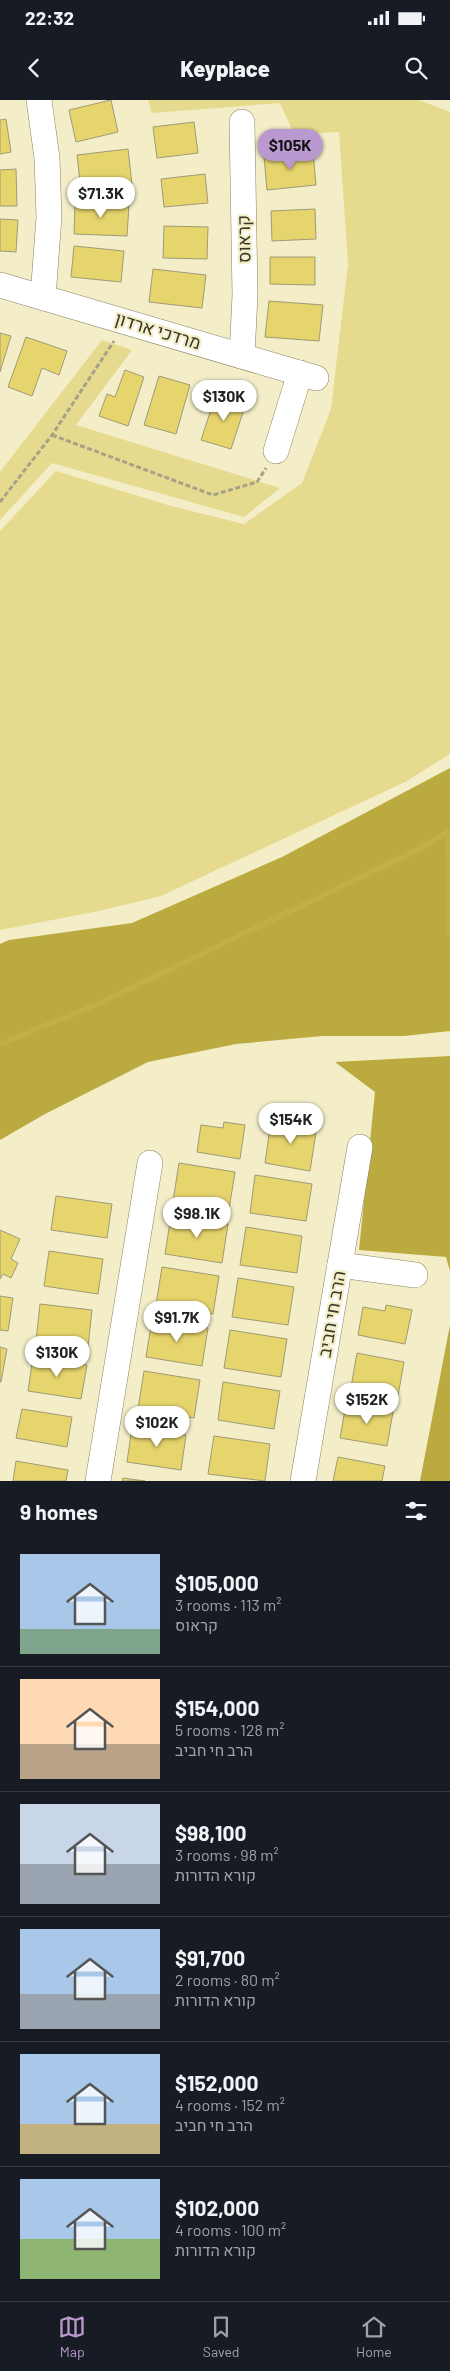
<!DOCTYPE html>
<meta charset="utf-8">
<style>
body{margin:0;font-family:Barlow,Heebo,sans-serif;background:#242831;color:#f1f3f6;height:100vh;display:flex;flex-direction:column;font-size:19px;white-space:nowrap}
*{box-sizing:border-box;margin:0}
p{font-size:16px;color:#9ea1a6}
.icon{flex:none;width:28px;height:28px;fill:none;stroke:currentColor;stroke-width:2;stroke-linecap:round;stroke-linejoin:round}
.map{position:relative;height:1381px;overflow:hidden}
.drawer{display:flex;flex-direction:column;background:#171b24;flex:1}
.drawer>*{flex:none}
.price{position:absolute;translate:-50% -42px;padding:0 11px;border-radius:18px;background:#fff;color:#222;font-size:16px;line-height:32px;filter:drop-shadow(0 1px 2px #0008)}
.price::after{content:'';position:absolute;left:50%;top:30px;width:15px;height:11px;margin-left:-8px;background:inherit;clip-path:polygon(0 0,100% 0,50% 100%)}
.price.selected{background:#b999cf;color:#111}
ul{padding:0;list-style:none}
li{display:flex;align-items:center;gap:15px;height:125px;padding:0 20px}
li+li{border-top:1px solid #363941}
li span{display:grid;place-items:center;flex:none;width:140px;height:100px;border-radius:0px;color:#555}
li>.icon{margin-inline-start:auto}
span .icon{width:60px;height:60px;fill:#fffc;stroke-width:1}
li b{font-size:21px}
h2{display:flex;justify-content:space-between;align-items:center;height:60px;padding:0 20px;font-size:21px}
.status{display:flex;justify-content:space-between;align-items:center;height:35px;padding:0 25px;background:#171b24;direction:ltr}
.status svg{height:14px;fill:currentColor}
header{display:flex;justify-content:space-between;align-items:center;height:65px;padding:0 20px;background:#171b24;font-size:22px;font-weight:800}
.tab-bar{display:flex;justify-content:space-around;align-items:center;height:70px;border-top:1px solid #363941;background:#171b24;font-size:14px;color:#9ea1a6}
.tab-bar a{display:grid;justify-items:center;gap:2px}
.tab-bar .selected{color:#b999cf}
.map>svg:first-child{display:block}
</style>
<div class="status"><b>22:32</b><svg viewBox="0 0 49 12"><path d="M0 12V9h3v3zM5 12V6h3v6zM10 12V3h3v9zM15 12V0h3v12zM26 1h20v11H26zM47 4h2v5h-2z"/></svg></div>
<header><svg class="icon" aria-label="back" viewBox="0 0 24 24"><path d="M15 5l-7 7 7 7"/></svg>Keyplace<svg class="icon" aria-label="search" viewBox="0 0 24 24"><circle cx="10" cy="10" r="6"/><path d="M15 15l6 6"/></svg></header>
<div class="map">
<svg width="450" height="1381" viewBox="0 0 450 1381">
<rect width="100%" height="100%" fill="#f3eec8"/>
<g fill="#e6da8e">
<polygon points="148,0 419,0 450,12 450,654 405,682 161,796 99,811 0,830 0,431 56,371 171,406 244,424 302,383 331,309 348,164 339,32 294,34 280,3 152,13"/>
<polygon points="102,240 132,250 76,325 280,388 244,417 52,363 0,420 0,372"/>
</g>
<g fill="#bbaa40">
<polygon points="450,668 450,931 404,936 323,936 236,944 148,962 45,1014 0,1040 0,844 9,840 132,823 282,757"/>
<polygon points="450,956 450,1171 446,1157 359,1150 375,992 335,962"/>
<polygon points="450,1225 450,1381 420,1381"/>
</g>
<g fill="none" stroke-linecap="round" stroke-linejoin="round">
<g stroke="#c1b047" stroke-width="5.5">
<polyline points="448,732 450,835"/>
<polyline points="0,944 100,903 417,750 450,731"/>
</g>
</g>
<g fill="#e6d56d" stroke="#a09a78">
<polygon points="111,0 118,32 76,42 69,10"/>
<polygon points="6,19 11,52 0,54 0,20"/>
<polygon points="194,22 198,53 157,58 153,27"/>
<polygon points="128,49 132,84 81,90 77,55"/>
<polygon points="313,52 316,85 267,90 264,57"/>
<polygon points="16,69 17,106 0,106 0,70"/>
<polygon points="205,74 208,103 164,107 161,79"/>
<polygon points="75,102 129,105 127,136 74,134"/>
<polygon points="315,109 316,139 272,141 271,111"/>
<polygon points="0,119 18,120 16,152 0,151"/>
<polygon points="164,126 208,127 207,159 163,158"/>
<polygon points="74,146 124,151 121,182 71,177"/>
<polygon points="270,157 315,157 315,185 270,184"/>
<polygon points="153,169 206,175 202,208 149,202"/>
<polygon points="269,201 323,205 319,241 265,237"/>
<polygon points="0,233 11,236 0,272"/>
<polygon points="26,237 67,251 59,275 42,268 32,296 8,287"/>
<polygon points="125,270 144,277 128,326 99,316 107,294 115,297"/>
<polygon points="159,276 190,285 176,334 144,325"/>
<polygon points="216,294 246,303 231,349 201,340"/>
<polygon points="271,1021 317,1026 310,1071 265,1063"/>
<polygon points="224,1022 245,1025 240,1059 197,1052 201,1025 223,1028"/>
<polygon points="179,1063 235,1072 229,1109 173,1101"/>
<polygon points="255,1075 312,1084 306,1121 250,1113"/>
<polygon points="56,1096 112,1104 107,1138 51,1130"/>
<polygon points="171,1116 228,1124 222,1163 165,1154"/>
<polygon points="246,1127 302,1136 297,1173 240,1165"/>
<polygon points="0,1130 20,1139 11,1159 18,1163 11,1178 3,1174 0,1179"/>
<polygon points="49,1151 103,1159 98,1194 44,1186"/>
<polygon points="162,1167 219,1176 213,1214 156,1205"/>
<polygon points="238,1178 294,1187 288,1225 232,1217"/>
<polygon points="0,1196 13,1198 8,1231 0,1230"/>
<polygon points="40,1204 92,1210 88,1247 36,1241"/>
<polygon points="386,1205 412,1210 405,1244 358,1235 363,1207 385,1211"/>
<polygon points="152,1220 208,1228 202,1266 146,1257"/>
<polygon points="230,1230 287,1239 281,1277 224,1268"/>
<polygon points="0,1247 7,1249 1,1282 0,1282"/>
<polygon points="357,1253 404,1262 398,1296 351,1287"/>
<polygon points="33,1257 87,1265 81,1299 28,1291"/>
<polygon points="144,1271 200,1280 194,1318 138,1309"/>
<polygon points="223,1282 280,1291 274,1329 218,1320"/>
<polygon points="346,1304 393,1312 387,1346 340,1338"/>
<polygon points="22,1309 72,1317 67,1347 16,1338"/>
<polygon points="132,1327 186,1335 181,1370 127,1362"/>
<polygon points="214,1336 270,1344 265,1381 208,1374"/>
<polygon points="338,1357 385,1366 382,1381 333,1381"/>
<polygon points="16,1361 68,1370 66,1381 13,1381"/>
<polygon points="123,1378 145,1381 122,1381"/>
</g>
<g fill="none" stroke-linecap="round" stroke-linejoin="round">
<defs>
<g id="minor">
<polyline points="39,0 47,58 49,117 43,197"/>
<polyline points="0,185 316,278"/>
<polyline points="242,256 245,195 242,22"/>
<polyline points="276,351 300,273"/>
<polyline points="340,1165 415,1175"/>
<polyline points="98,1381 150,1063"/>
<polyline points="303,1381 360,1047"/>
</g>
</defs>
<use href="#minor" stroke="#888361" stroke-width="26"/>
<g stroke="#a6a286" stroke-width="3" stroke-dasharray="5 2.5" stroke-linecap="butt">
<polyline points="52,335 213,395 257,382 266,368"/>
<polyline points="0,402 52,335 114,241"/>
</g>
<use href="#minor" stroke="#fff" stroke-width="25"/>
</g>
<g text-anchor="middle" stroke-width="4.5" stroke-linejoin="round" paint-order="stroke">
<g font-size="18" fill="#393729" stroke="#f3eec8">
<text transform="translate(244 139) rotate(-91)" y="6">קראוס</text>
<text transform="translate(158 231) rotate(17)" y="6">מרדכי ארדון</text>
<text transform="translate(332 1214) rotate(-80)" y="6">הרב חי חביב</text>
</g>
</g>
</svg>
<b class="price selected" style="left:290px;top:71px">$105K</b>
<b class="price" style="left:101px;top:119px">$71.3K</b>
<b class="price" style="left:224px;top:322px">$130K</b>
<b class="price" style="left:291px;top:1045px">$154K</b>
<b class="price" style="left:197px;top:1139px">$98.1K</b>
<b class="price" style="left:177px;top:1243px">$91.7K</b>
<b class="price" style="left:57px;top:1278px">$130K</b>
<b class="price" style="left:367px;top:1325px">$152K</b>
<b class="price" style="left:157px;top:1348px">$102K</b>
</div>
<section class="drawer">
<h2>9 homes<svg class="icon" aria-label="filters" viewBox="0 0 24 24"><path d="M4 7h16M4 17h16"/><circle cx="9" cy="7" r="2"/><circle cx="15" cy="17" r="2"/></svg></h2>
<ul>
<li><span style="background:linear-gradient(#a9c7e8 75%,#7fa58c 0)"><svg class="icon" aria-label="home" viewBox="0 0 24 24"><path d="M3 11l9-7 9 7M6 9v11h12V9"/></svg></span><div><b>$105,000</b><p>3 rooms · 113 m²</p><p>קראוס</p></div></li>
<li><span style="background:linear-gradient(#ffd9b3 65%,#b9a48a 0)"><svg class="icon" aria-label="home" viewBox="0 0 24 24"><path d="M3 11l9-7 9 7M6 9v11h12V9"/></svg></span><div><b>$154,000</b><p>5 rooms · 128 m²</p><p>הרב חי חביב</p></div></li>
<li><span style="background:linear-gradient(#c9d6e8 60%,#9aa5b1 0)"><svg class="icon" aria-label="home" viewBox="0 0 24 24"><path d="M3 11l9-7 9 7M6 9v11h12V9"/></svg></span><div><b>$98,100</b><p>3 rooms · 98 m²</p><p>קורא הדורות</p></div></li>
<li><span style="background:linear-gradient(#a9c7e8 65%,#9aa5b1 0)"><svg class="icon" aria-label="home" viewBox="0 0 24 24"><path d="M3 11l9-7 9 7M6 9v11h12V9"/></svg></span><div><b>$91,700</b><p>2 rooms · 80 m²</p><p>קורא הדורות</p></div></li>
<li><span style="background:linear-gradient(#a9c7e8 70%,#c2b280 0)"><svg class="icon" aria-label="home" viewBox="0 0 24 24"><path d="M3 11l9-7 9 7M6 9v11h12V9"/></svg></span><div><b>$152,000</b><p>4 rooms · 152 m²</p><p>הרב חי חביב</p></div></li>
<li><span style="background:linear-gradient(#a9c7e8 60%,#8fb573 0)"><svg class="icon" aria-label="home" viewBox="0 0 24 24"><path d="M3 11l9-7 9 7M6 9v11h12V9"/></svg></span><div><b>$102,000</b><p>4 rooms · 100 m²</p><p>קורא הדורות</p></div></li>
</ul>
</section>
<nav class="tab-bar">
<a class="selected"><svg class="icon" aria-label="map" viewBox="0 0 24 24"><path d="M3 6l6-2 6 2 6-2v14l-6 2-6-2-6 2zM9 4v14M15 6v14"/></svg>Map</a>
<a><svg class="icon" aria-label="saved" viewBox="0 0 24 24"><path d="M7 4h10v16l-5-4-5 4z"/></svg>Saved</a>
<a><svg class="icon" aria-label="home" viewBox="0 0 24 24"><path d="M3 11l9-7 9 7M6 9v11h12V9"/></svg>Home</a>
</nav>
